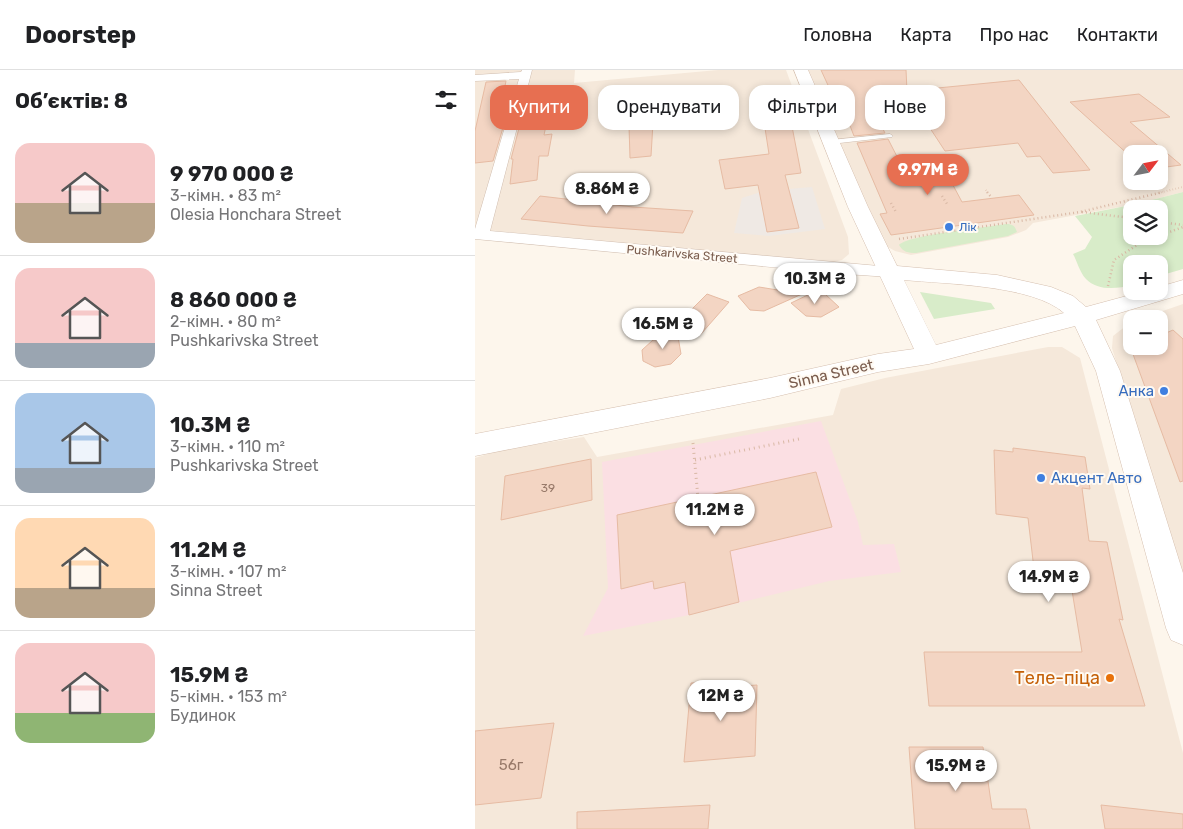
<!DOCTYPE html>
<html lang="uk">
<meta charset="utf-8">
<style>
body{margin:0;font-family:Rubik,sans-serif;background:#f2f2f2;color:#202124;height:100vh;display:flex;flex-direction:column;font-size:19px;white-space:nowrap}
*{box-sizing:border-box;margin:0}
p{font-size:16px;color:#757577}
.icon{flex:none;width:28px;height:28px;fill:none;stroke:currentColor;stroke-width:2;stroke-linecap:round;stroke-linejoin:round}
.map{position:relative;flex:1;overflow:hidden}
.drawer{display:flex;flex-direction:column;background:#fff;width:475px}
.drawer>*{flex:none}
.guide{position:absolute;left:15px;top:15px;width:475px;height:45px;display:flex;gap:10px}
.needle{width:32px;rotate:58deg}
.fabs{position:absolute;left:648px;top:75px;display:grid;gap:10px}
.fabs a{display:grid;place-items:center;width:45px;height:45px;border-radius:10px;background:#fff;box-shadow:0 2px 8px #0003;font-size:25px}
.price{position:absolute;translate:-50% -42px;padding:0 11px;border-radius:18px;background:#fff;color:#222;font-size:16px;line-height:32px;filter:drop-shadow(0 1px 2px #0008)}
.price::after{content:'';position:absolute;left:50%;top:30px;width:15px;height:11px;margin-left:-8px;background:inherit;clip-path:polygon(0 0,100% 0,50% 100%)}
.price.current{background:#e76f51;color:#fff}
ul{padding:0;list-style:none}
li{display:flex;align-items:center;gap:15px;height:125px;padding:0 15px}
li+li{border-top:1px solid #e0e0e0}
li span{display:grid;place-items:center;flex:none;width:140px;height:100px;border-radius:15px;color:#555}
li>.icon{margin-inline-start:auto}
span .icon{width:60px;height:60px;fill:#fffc;stroke-width:1}
li b{font-size:21px}
h2{display:flex;justify-content:space-between;align-items:center;height:60px;padding:0 15px;font-size:21px}
.chip{padding:0 18px;border-radius:15px;background:#fff;box-shadow:0 2px 8px #0003;font-size:18px;line-height:45px}
.chip.current{background:#e76f51;color:#fff}
header{display:flex;align-items:center;gap:30px;box-sizing:border-box;height:70px;padding:0 25px;background:#fff;border-bottom:1px solid #e0e0e0}
header strong{font-size:24px}
nav{display:flex;gap:28px;margin-inline-start:auto;font-size:18px}
main{display:flex;flex:1;min-height:0}
.map>svg:first-child{display:block}
</style>
<header>
<strong>Doorstep</strong>
<nav><a>Головна</a><a>Карта</a><a>Про нас</a><a>Контакти</a></nav>
</header>
<main>
<section class="drawer">
<h2>Об’єктів: 8<svg class="icon" aria-label="filters" viewBox="0 0 24 24"><path d="M4 7h16M4 17h16"/><circle cx="9" cy="7" r="2"/><circle cx="15" cy="17" r="2"/></svg></h2>
<ul>
<li><span style="background:linear-gradient(#f6c9c9 60%,#b9a48a 0)"><svg class="icon" aria-label="home" viewBox="0 0 24 24"><path d="M3 11l9-7 9 7M6 9v11h12V9"/></svg></span><div><b>9 970 000 ₴</b><p>3-кімн. · 83 m²</p><p>Olesia Honchara Street</p></div></li>
<li><span style="background:linear-gradient(#f6c9c9 75%,#9aa5b1 0)"><svg class="icon" aria-label="home" viewBox="0 0 24 24"><path d="M3 11l9-7 9 7M6 9v11h12V9"/></svg></span><div><b>8 860 000 ₴</b><p>2-кімн. · 80 m²</p><p>Pushkarivska Street</p></div></li>
<li><span style="background:linear-gradient(#a9c7e8 75%,#9aa5b1 0)"><svg class="icon" aria-label="home" viewBox="0 0 24 24"><path d="M3 11l9-7 9 7M6 9v11h12V9"/></svg></span><div><b>10.3M ₴</b><p>3-кімн. · 110 m²</p><p>Pushkarivska Street</p></div></li>
<li><span style="background:linear-gradient(#ffd9b3 70%,#b9a48a 0)"><svg class="icon" aria-label="home" viewBox="0 0 24 24"><path d="M3 11l9-7 9 7M6 9v11h12V9"/></svg></span><div><b>11.2M ₴</b><p>3-кімн. · 107 m²</p><p>Sinna Street</p></div></li>
<li><span style="background:linear-gradient(#f6c9c9 70%,#8fb573 0)"><svg class="icon" aria-label="home" viewBox="0 0 24 24"><path d="M3 11l9-7 9 7M6 9v11h12V9"/></svg></span><div><b>15.9M ₴</b><p>5-кімн. · 153 m²</p><p>Будинок</p></div></li>
</ul>
</section>
<div class="map">
<svg width="708" height="759" viewBox="0 0 708 759">
<rect width="100%" height="100%" fill="#fdf6ec"/>
<g fill="#f5e8da" fill-rule="evenodd">
<polygon points="0,0 100,0 99,13 243,0 311,0 373,167 374,184 367,190 354,193 0,159"/>
<path d="M331 0H708V122L661 134 558 153 551 160 533 167 436 185 420 181 406 173ZM656 84H684V111H656Z"/>
<polygon points="708,234 708,512 637,278 638,266 656,252 656,276 684,276 684,249 665,249"/>
<polygon points="573,277 587,277 605,288 708,683 708,759 0,759 0,388 29,379 109,367 122,387 358,345 366,319 410,308"/>
</g>
<polygon fill="#efe9e4" points="337,117 350,159 294,166 259,163 267,128 289,121"/>
<polygon fill="#fbdfe3" points="346,351 383,452 388,475 419,474 426,502 354,511 214,545 108,566 133,518 127,392"/>
<g fill="#d8ecc9" fill-rule="evenodd">
<path d="M708 122V199L684 206V194H656V215C643 219 622 221 611 209 605 203 602 191 598 184L610 179 617 167 600 146 661 134ZM656 139H684V166H656Z"/>
<path d="M531 154C538 154 540 156 542 162L533 166 441 183C433 183 428 182 424 175 433 165 513 157 531 154Z"/>
<polygon points="445,222 516,233 520,239 459,249"/>
</g>
<g fill="#f3d5c3" stroke="#e6bba3">
<polygon points="346,0 431,0 432,21 544,10 615,100 578,103 565,86 552,87 543,73 470,81 432,23 433,38 399,42 410,63 379,66 374,53 372,53 366,37 363,37"/>
<polygon points="31,11 25,41 33,41 18,91 0,93 0,61 11,12"/>
<polygon points="306,24 311,41 314,41 326,103 310,105 324,158 292,162 283,115 250,119 244,90 294,84 285,26"/>
<polygon points="664,24 695,47 655,52 706,95 684,98 684,84 656,84 656,87 595,32"/>
<polygon points="75,37 69,65 77,64 73,86 64,86 62,110 35,114 38,89 36,89 49,39"/>
<polygon points="178,53 176,86 155,88 154,56"/>
<polygon points="413,69 432,106 471,102 487,132 544,125 559,145 416,165 405,144 412,143 382,73"/>
<polygon points="65,126 158,137 218,141 208,163 113,156 46,149"/>
<polygon points="284,217 327,224 289,241 275,240 263,226"/>
<polygon points="337,223 350,224 364,237 346,247 331,246 316,233"/>
<polygon points="232,224 254,232 226,264 202,254"/>
<polygon points="201,255 206,284 196,294 180,297 168,291 167,280 178,270 187,269"/>
<polygon points="698,260 708,269 708,411 705,412 655,276 684,276 684,266"/>
<polygon points="538,378 610,387 615,419 607,418 614,471 632,472 648,550 644,549 670,636 454,636 449,582 607,582 594,502 559,499 553,448 521,444 519,380 538,382"/>
<polygon points="116,389 117,430 26,450 30,406"/>
<polygon points="341,402 357,457 255,481 264,532 214,545 210,512 179,519 178,511 146,519 142,445"/>
<polygon points="257,611 256,617 282,615 280,686 209,692 216,613"/>
<polygon points="79,653 66,728 0,735 0,661"/>
<polygon points="434,677 508,677 517,739 551,739 555,759 440,759"/>
<polygon points="235,735 233,759 102,759 102,742"/>
<polygon points="626,735 708,744 708,759 630,759"/>
</g>
<g fill="none" stroke-linecap="round" stroke-linejoin="round">
<defs>
<polygon id="lane" points="415,64 418,66 417,67 356,74 353,72 356,70"/>
<polygon id="street" points="47,0 57,0 15,161 415,197 421,198 423,202 421,206 415,207 370,204 0,169 0,159 44,9 0,11 0,5 46,2"/>
<path id="secondary" d="M319 0H333L393 137 422 196 522 205 576 217 598 226 611 237 670 221H684V217L708 210V224L621 250 645 301 708 503V575L696 570 691 558 621 301 600 256 454 294 403 302 295 328 0 386V364L295 308 403 284 439 279 373 137ZM429 210C471 214 558 215 589 243L461 275Z"/>
</defs>
<use href="#lane" stroke="#d1beb0" stroke-width="1"/>
<use href="#street" stroke="#d1beb0" stroke-width="1"/>
<use href="#secondary" stroke="#d6c0b0" stroke-width="1"/>
<g stroke="#d9b8a5" stroke-width="2" stroke-dasharray="0.5 2.5" stroke-linecap="butt">
<polyline points="511,120 513,123"/>
<polyline points="683,123 708,117"/>
</g>
<g stroke="#d9b8a5" stroke-width="2.5" stroke-dasharray="1 3" stroke-linecap="butt">
<polyline points="512,122 517,128"/>
<polyline points="467,126 472,134"/>
<polyline points="416,133 421,142"/>
<polyline points="607,142 656,148"/>
<polyline points="684,152 708,155"/>
<polyline points="684,166 708,157"/>
<polyline points="424,169 605,142 688,122"/>
<polyline points="633,216 639,190 665,173 683,166"/>
</g>
<g stroke="#d9b8a5" stroke-width="3" stroke-dasharray="1 4" stroke-linecap="butt">
<polyline points="218,373 223,428"/>
<polyline points="220,390 324,369"/>
</g>
<use href="#lane" fill="#fff" fill-rule="evenodd"/>
<use href="#street" fill="#fff" fill-rule="evenodd"/>
<use href="#secondary" fill="#fff" fill-rule="evenodd"/>
</g>
<g fill="#3f7fe0" stroke="#fffaf3" stroke-width="2">
<circle cx="474" cy="157" r="5"/>
<circle cx="689" cy="321" r="5"/>
<circle cx="566" cy="408" r="5"/>
</g>
<circle fill="#e8710a" stroke="#fffaf3" stroke-width="2" cx="635" cy="608" r="5"/>
<g text-anchor="middle" stroke-width="4" stroke-linejoin="round" paint-order="stroke">
<g font-size="12" fill="#366cbe" stroke="#fffaf3" text-anchor="start">
<text x="484" y="161">Лік</text>
</g>
<g font-size="12" fill="#7a5c4d" stroke="#fffaf3">
<text transform="translate(207 184) rotate(5)" y="4">Pushkarivska Street</text>
</g>
<g font-size="12" fill="#987a6a">
<text x="73" y="422">39</text>
</g>
<g font-size="15" fill="#7a5c4d" stroke="#fffaf3">
<text transform="translate(356 304) rotate(-13)" y="5">Sinna Street</text>
</g>
<g font-size="15" fill="#366cbe" stroke="#fffaf3" text-anchor="end">
<text x="679" y="326">Анка</text>
<text x="576" y="413" text-anchor="start">Акцент Авто</text>
</g>
<g font-size="15" fill="#987a6a">
<text x="36" y="700">56г</text>
</g>
<g font-size="18" fill="#c56008" stroke="#fffaf3" text-anchor="end">
<text x="625" y="614">Теле-піца</text>
</g>
</g>
</svg>
<div class="fabs">
<a><svg class="needle" viewBox="-14 -14 28 28"><path d="M0-13l5 13h-10z" fill="#e53935"/><path d="M0 13l5-13h-10z" fill="#757577"/></svg></a>
<a><svg class="icon" aria-label="layers" viewBox="0 0 24 24"><path d="M12 4l9 5-9 5-9-5zM3 14l9 5 9-5"/></svg></a>
<a>+</a>
<a>−</a>
</div>
<b class="price current" style="left:453px;top:126px">9.97M ₴</b>
<b class="price" style="left:132px;top:145px">8.86M ₴</b>
<b class="price" style="left:340px;top:235px">10.3M ₴</b>
<b class="price" style="left:188px;top:280px">16.5M ₴</b>
<b class="price" style="left:240px;top:466px">11.2M ₴</b>
<b class="price" style="left:574px;top:533px">14.9M ₴</b>
<b class="price" style="left:246px;top:652px">12M ₴</b>
<b class="price" style="left:481px;top:722px">15.9M ₴</b>
<div class="guide">
<a class="chip current">Купити</a>
<a class="chip">Орендувати</a>
<a class="chip">Фільтри</a>
<a class="chip">Нове</a>
</div>
</div>
</main>
